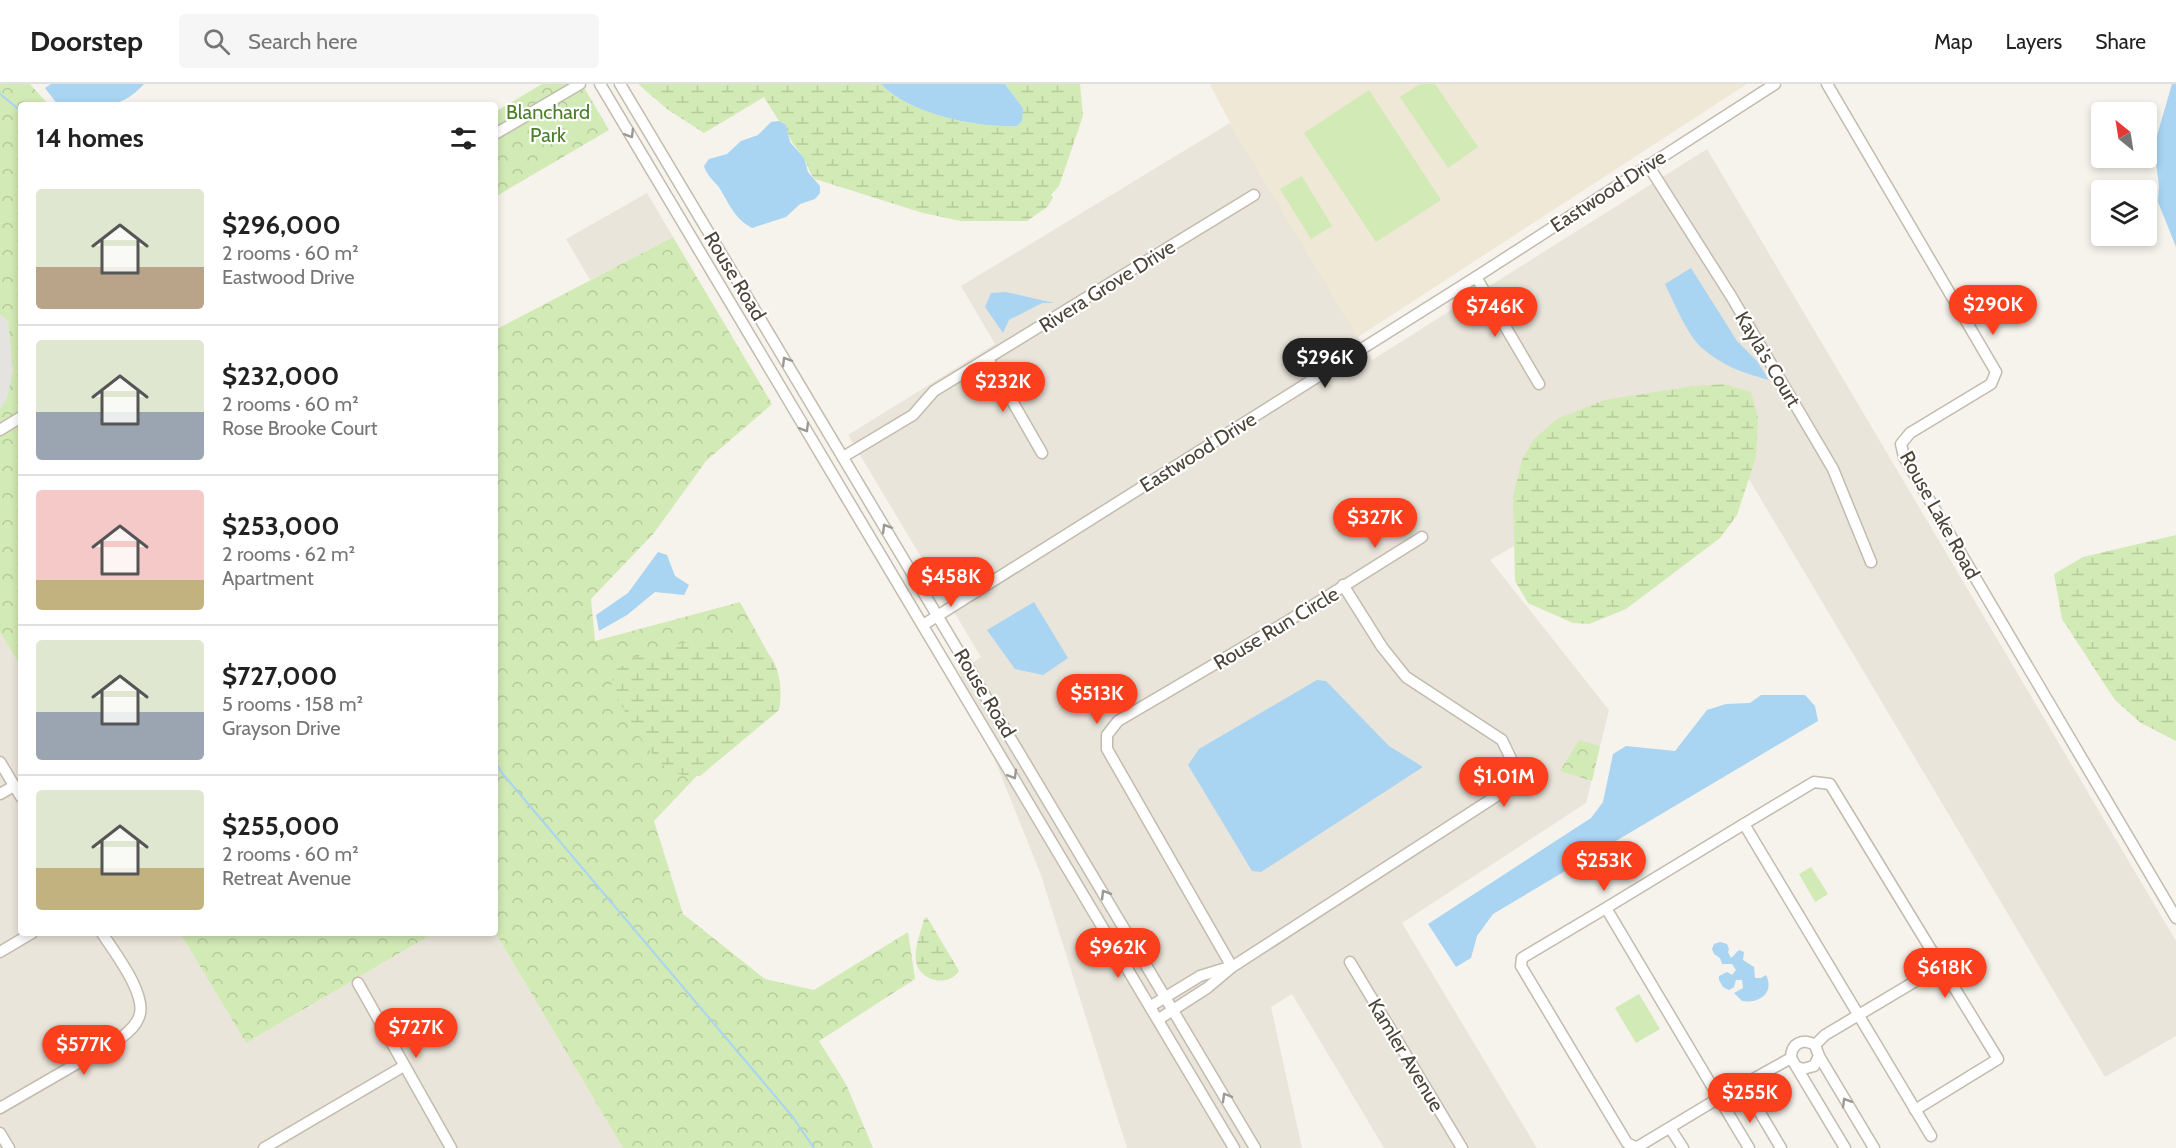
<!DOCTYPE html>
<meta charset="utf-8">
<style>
body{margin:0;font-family:Cabin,sans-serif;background:#f6f6f6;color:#222;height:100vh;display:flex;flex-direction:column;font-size:22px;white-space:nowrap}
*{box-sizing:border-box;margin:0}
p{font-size:20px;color:#767676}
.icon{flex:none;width:33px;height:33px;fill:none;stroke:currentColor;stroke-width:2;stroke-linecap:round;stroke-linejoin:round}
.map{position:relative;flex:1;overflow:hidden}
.sheet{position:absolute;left:18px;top:18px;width:480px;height:834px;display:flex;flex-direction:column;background:#fff;border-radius:6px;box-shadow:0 3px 9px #0003}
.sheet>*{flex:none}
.needle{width:39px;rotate:330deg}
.buttons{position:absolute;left:2091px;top:18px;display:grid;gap:12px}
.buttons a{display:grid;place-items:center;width:66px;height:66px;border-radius:6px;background:#fff;box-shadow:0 3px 9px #0003;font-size:30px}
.price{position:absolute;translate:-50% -51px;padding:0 14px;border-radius:21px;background:#fc3f1d;color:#fff;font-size:20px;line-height:39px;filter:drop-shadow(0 2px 3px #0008)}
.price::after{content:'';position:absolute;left:50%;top:36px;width:18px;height:14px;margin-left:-9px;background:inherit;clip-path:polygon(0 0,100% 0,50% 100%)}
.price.active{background:#222;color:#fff}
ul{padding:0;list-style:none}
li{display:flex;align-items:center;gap:18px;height:150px;padding:0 18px}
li+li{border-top:2px solid #e0e0e0}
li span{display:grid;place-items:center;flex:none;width:168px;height:120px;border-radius:6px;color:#555}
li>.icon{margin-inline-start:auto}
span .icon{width:72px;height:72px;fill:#fffc;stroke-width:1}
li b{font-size:26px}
h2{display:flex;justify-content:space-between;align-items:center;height:72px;padding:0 18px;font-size:26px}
header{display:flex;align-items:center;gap:36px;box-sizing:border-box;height:84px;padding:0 30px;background:#fff;border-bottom:2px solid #e0e0e0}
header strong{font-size:28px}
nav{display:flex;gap:33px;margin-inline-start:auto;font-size:21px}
.search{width:420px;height:54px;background:#f6f6f6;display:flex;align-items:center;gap:15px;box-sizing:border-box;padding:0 21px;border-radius:6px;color:#767676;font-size:22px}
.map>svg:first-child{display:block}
</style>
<header>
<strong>Doorstep</strong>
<div class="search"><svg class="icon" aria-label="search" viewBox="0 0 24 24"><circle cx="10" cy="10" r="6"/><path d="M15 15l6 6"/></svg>Search here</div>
<nav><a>Map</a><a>Layers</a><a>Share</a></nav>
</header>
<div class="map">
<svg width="2176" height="1064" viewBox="0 0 2176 1064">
<defs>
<pattern id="forest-crowns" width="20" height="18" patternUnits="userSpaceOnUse" patternTransform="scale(1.5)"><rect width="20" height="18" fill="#d2eab5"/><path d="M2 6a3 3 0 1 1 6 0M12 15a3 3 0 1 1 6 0" fill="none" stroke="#b6ca9c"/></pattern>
<pattern id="wetland-marsh" width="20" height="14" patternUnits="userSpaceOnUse" patternTransform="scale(1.5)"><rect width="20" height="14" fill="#d2eab5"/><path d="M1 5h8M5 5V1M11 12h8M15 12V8" fill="none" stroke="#b6ca9c"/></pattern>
</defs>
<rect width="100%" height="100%" fill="#f6f3ec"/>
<g fill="#eae5da">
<polygon points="1230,39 1372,276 1707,65 2176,857 2176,952 2105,993 1718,343 1490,476 1609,626 1586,719 1402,839 1537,1064 1384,1064 1292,910 1271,923 1302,1064 1127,1064 1041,791 959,587 981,573 848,351 995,260 961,202"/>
<polygon points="647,109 673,153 590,196 566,155"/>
<polygon points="0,548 21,583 21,849 180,849 246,959 434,849 495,848 623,1064 0,1064"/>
</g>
<polygon fill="#efe8d6" points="1210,0 1747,0 1358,253 1230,39"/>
<g fill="url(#forest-crowns)">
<polygon points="0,0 30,0 49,21 21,21 21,583 0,548"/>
<polygon points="542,0 582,0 609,46 495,113 495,28"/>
<polygon points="673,153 772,320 706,377 654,449 591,515 595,557 740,518 774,580 749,637 654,737 683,830 765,895 814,906 908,848 915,895 819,957 846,1000 873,1064 623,1064 495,848 495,246"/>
<polygon points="1579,656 1600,662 1592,697 1560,687"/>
<polygon points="180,849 434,849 246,959"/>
</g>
<g fill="url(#wetland-marsh)">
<path d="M638 0H881C909 30 977 44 1017 42L1023 24 1005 0H1080L1083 32 1059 102 1051 111 1053 114 1047 123 1027 137H961L923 129 815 95C808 88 808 80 803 73 793 59 790 58 786 41L779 37 764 13 704 49 667 25Z"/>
<polygon points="1724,300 1751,308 1758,334 1756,373 1737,431 1720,454 1626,525 1589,540 1573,539 1528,519 1515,497 1513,413 1522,376 1534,355 1557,335 1604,316 1694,302"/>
<polygon points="2176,451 2176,657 2141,639 2115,616 2062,535 2054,490 2083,473"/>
<path d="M736 554C745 556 756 559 763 564 780 578 783 606 779 626L700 692C690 692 681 692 672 687 648 675 625 626 611 603L614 587 640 571 682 559Z"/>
<path d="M927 833 959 887C948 904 919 897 916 877 914 863 921 848 924 835Z"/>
</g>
<g fill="#d2eab5">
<polygon points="1420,0 1435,0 1478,63 1448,84 1400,13"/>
<polygon points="1369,6 1441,116 1376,158 1304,49"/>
<polygon points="1302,92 1332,142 1311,155 1280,105"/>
<polygon points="1811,783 1828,810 1815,818 1799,790"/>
<polygon points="1639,910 1660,945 1636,959 1615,924"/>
</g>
<polygon fill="#e5e3e0" points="0,230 8,237 13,286 7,314 0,326"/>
<g fill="#a9d4f2">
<path d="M51 0H144C118 29 94 21 58 21L45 4Z"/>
<path d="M881 0H1005L1023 24 1022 37 1017 42C977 44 909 30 881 0Z"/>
<polygon points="2172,0 2176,0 2176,163 2158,118 2159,103 2154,62"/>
<path d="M779 37 786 41 790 58 804 74 808 88 820 102V109L815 115 800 120 786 133 752 144C733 134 729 118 718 102 712 95 707 91 704 82L709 75 727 70 741 57 758 51 771 38Z"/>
<path d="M1691 184 1737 257 1757 277 1769 296C1745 290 1721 281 1702 264 1687 251 1674 218 1665 200Z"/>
<polygon points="1006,208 1054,219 1042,219 1009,236 1003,249 985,223 991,209"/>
<polygon points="658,468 667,471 675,492 689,501 684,511 655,508 627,531 599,547 596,531 628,509"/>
<polygon points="1034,518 1068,574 1043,591 1015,585 987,546"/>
<polygon points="1317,596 1326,597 1389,662 1423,683 1261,788 1252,787 1188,681 1199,665"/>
<polygon points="1761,611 1805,611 1815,622 1818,637 1493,830 1477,852 1471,874 1456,883 1428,840 1591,734 1603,718 1613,670 1626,662 1675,667 1707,626 1726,620 1750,619"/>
<path d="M1720 858 1727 860 1729 865 1728 868 1731 874 1739 866 1744 868 1743 876 1754 883 1755 894H1761L1766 891C1775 909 1759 920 1742 917L1734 909 1743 904 1742 896H1736L1734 903 1729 906 1723 903 1719 896V892L1727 888 1732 891 1736 886 1732 880H1722L1720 874 1714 870 1712 865 1714 860Z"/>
</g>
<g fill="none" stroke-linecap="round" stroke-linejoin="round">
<g stroke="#a9d4f2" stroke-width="2">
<polyline points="0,10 21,27"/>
<polyline points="495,677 502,689 792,1032 814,1064"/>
</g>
<defs>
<g id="minor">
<polyline points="600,0 1234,1064"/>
<polyline points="620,0 1255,1064"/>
<polyline points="1827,0 1996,288 1991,300 1910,349 1901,360 1904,373 2176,834"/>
<polyline points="495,50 580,0"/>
<polyline points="1648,81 1731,212 1833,385 1871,478"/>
<polyline points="1476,193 1539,300"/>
<polyline points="988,275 1042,369"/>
<polyline points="0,346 21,333"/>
<polyline points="843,373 913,331 934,307 1254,111"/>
<polyline points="923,541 1476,193 1775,0"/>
<polyline points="0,678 21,713"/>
<polyline points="0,710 14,702"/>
<polyline points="1744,740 1814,698 1830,700 1941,882"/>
<polyline points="1606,824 1522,874 1521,882 1627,1059 1635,1063 1639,1062 1719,1014 1606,824 1744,740 1931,1052"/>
<polyline points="0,868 32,849"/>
<polyline points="1350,878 1462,1064"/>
<polyline points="1232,883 1107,665 1107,651 1118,637 1288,537 1422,453"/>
<polyline points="358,899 451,1064"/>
<polyline points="1151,922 1200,892 1226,884"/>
<polyline points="1159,935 1207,904 1232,883 1501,709 1512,694 1512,677 1502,656 1406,593 1382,563 1343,501"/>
<polyline points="1815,961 1825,951 1941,882 1998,975 1915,1026"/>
<polyline points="1819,972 1874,1064"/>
<path d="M1797 983 1803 985 1814 982 1819 972 1815 961C1803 954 1791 959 1791 974L1845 1064"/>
<polyline points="1743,1000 1781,1064"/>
<path d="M0 1024 121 954C128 948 136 942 139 933 148 911 114 868 102 849"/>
<polyline points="1670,1044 1683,1064"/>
<polyline points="0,1049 9,1064"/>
<polyline points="264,1064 404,982"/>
<polyline points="1749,1064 1719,1014 1791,974"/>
</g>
</defs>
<use href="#minor" stroke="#c2bbae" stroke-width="13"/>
<use href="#minor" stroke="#fff" stroke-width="10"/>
</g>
<defs><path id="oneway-chevron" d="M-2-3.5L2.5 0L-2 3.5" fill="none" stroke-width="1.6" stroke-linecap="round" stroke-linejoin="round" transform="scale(1.5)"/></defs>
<g stroke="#9c9892">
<use href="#oneway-chevron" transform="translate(630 50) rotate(59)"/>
<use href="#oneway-chevron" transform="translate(786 277) rotate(-121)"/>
<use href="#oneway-chevron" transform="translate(805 344) rotate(59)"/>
<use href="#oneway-chevron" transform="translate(886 444) rotate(-121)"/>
<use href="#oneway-chevron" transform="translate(1013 691) rotate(59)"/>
<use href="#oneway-chevron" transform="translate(1105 810) rotate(-121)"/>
<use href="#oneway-chevron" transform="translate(1226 1013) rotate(-120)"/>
<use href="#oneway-chevron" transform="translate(1846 1018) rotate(-121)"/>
</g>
<g text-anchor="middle" stroke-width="4.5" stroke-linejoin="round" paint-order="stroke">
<g font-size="20" fill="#4a7f2a" stroke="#fff">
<text x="548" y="35">Blanchard<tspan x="548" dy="23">Park</tspan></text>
</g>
<g font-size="20" fill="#4b4439" stroke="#fff">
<text transform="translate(1608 107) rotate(-33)" y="7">Eastwood Drive</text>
<text transform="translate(735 192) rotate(59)" y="7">Rouse Road</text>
<text transform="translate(1107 202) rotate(-32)" y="7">Rivera Grove Drive</text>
<text transform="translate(1768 275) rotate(59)" y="7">Kayla's Court</text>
<text transform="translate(1198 368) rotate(-32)" y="7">Eastwood Drive</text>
<text transform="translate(1940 431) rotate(61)" y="7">Rouse Lake Road</text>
<text transform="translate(1276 544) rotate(-31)" y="7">Rouse Run Circle</text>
<text transform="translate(985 609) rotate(59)" y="7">Rouse Road</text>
<text transform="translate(1406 971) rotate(59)" y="7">Kamler Avenue</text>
</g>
</g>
</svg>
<div class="buttons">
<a><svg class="needle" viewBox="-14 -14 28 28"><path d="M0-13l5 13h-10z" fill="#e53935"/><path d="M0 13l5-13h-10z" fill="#767676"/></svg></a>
<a><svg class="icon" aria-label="layers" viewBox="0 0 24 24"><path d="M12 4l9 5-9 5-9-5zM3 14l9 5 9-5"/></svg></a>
</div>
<b class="price" style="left:1993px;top:252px">$290K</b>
<b class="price" style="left:1495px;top:254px">$746K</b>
<b class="price active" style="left:1325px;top:305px">$296K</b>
<b class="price" style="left:1003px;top:329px">$232K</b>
<b class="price" style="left:1375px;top:465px">$327K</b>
<b class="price" style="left:951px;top:524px">$458K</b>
<b class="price" style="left:1097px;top:641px">$513K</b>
<b class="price" style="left:1504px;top:724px">$1.01M</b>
<b class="price" style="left:1604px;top:808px">$253K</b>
<b class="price" style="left:1118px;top:895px">$962K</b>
<b class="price" style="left:1945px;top:915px">$618K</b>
<b class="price" style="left:416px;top:975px">$727K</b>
<b class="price" style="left:84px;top:992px">$577K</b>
<b class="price" style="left:1750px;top:1040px">$255K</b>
<section class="sheet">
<h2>14 homes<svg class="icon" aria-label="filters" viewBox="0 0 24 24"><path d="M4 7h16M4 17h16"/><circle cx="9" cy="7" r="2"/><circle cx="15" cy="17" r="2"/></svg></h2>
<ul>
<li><span style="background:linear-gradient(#dfe7d0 65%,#b9a48a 0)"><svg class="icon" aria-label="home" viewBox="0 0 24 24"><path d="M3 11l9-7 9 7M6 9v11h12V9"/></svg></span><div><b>$296,000</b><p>2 rooms · 60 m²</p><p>Eastwood Drive</p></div></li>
<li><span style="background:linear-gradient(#dfe7d0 60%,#9aa5b1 0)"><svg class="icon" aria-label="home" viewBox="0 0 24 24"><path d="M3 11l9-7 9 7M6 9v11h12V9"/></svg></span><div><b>$232,000</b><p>2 rooms · 60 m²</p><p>Rose Brooke Court</p></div></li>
<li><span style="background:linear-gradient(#f6c9c9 75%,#c2b280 0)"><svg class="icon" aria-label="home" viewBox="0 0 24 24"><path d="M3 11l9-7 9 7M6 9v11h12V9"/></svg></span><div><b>$253,000</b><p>2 rooms · 62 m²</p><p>Apartment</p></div></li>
<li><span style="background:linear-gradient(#dfe7d0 60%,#9aa5b1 0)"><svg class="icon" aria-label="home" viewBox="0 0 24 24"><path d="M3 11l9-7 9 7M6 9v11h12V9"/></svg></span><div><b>$727,000</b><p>5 rooms · 158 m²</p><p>Grayson Drive</p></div></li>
<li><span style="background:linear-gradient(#dfe7d0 65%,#c2b280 0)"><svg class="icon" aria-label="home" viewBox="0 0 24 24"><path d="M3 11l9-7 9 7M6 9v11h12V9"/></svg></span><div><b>$255,000</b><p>2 rooms · 60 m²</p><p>Retreat Avenue</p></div></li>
</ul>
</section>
</div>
